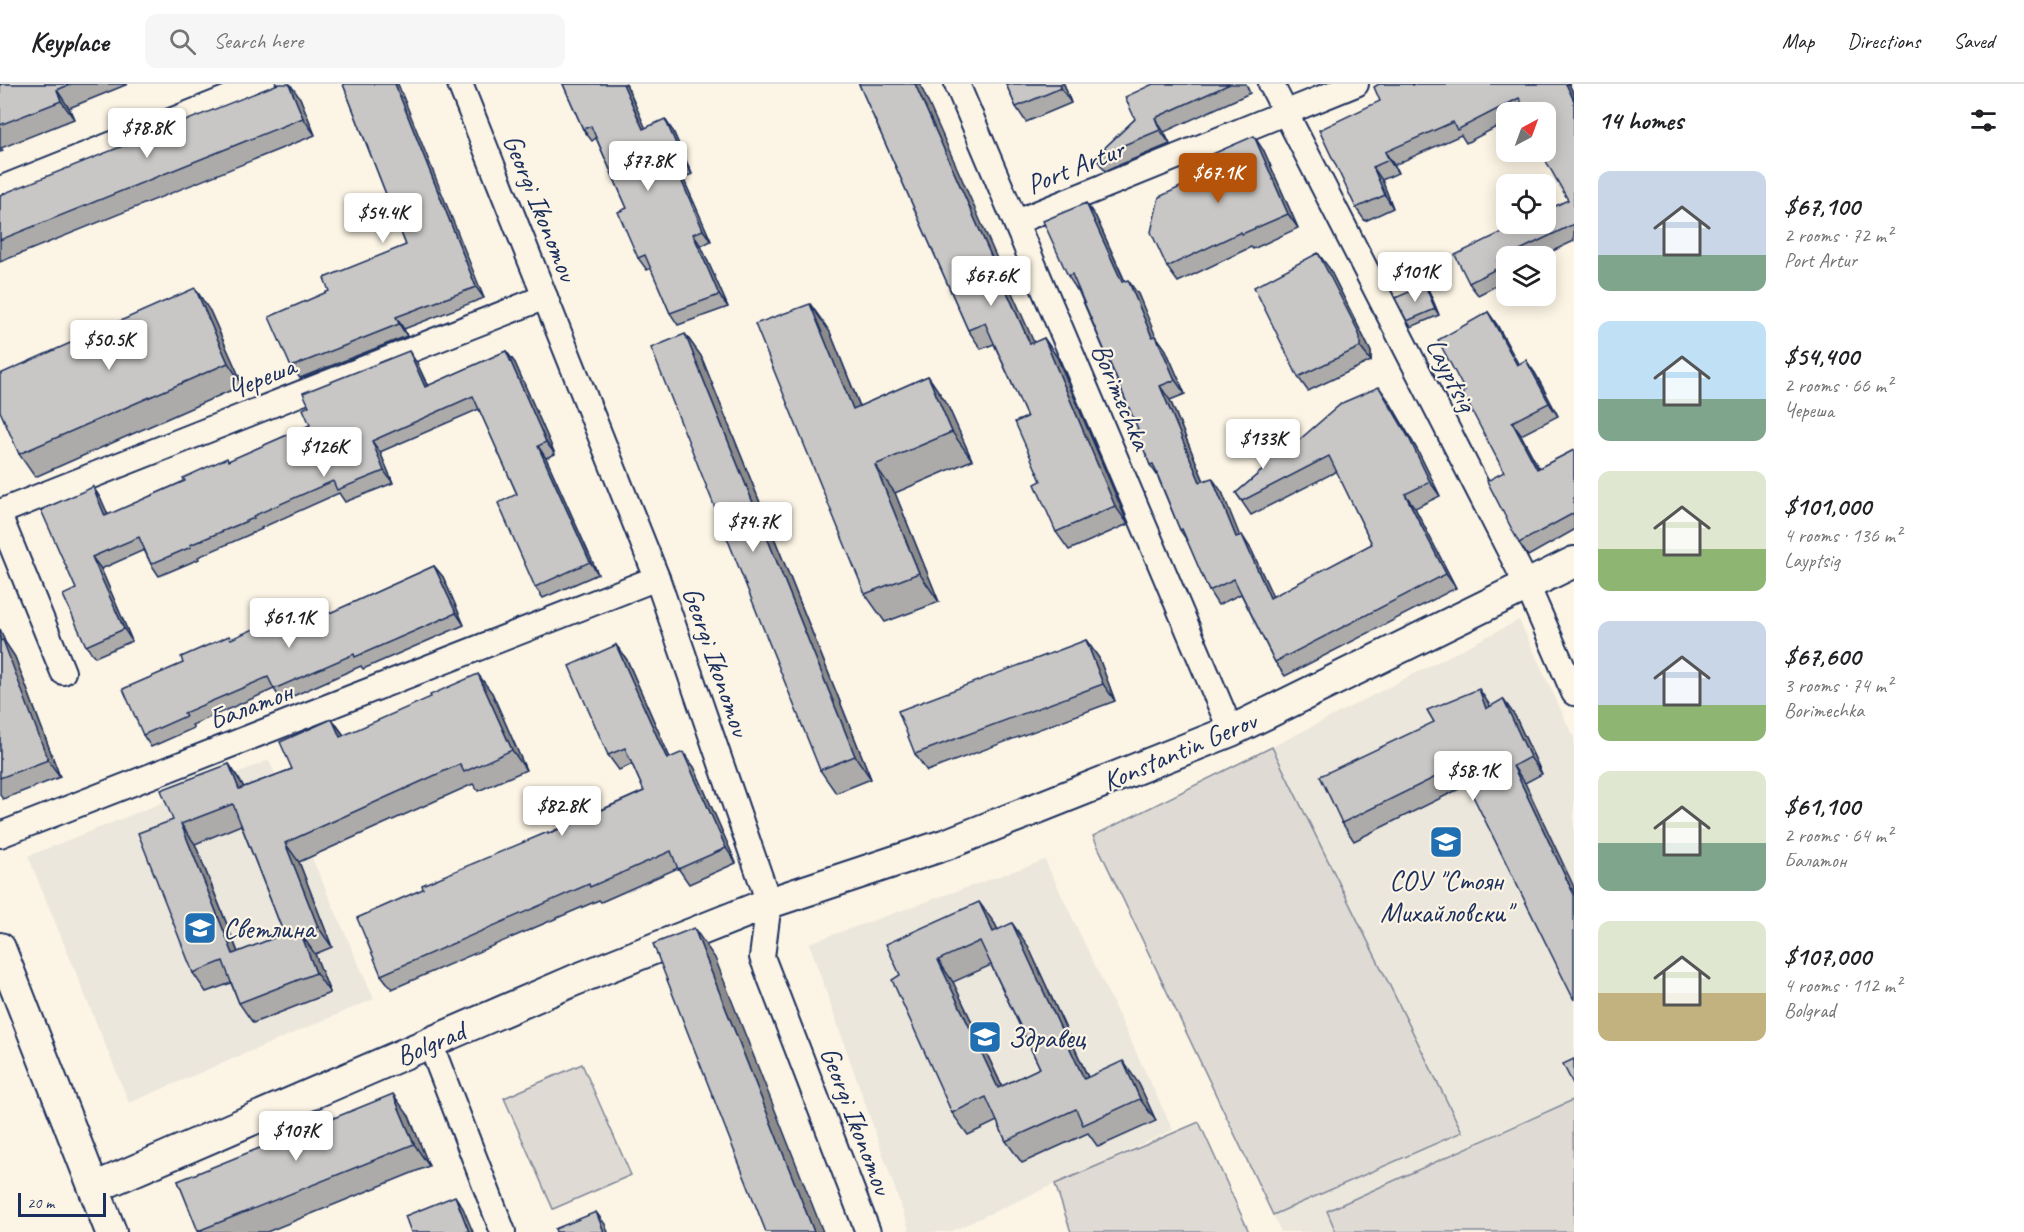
<!DOCTYPE html>
<meta charset="utf-8">
<style>
body{margin:0;font-family:Caveat,sans-serif;background:#f6f6f6;color:#202124;height:100vh;display:flex;flex-direction:column;font-size:22px;white-space:nowrap}
*{box-sizing:border-box;margin:0}
p{font-size:20px;color:#757577}
.icon{flex:none;width:33px;height:33px;fill:none;stroke:currentColor;stroke-width:2;stroke-linecap:round;stroke-linejoin:round}
.map{position:relative;flex:1;overflow:hidden}
.sheet{display:flex;flex-direction:column;background:#fff;width:450px}
.sheet>*{flex:none}
.needle{width:39px;rotate:41deg}
.controls{position:absolute;left:1496px;top:18px;display:grid;gap:12px}
.controls a{display:grid;place-items:center;width:60px;height:60px;border-radius:12px;background:#fff;box-shadow:0 3px 15px #0003;font-size:30px}
.scale{position:absolute;left:18px;bottom:15px;width:88px;box-sizing:border-box;padding-left:6px;border:3px solid #1b2f5e;border-top:0;font-size:16px;line-height:21px;white-space:nowrap;color:#1b2f5e;-webkit-text-stroke:4px #fcf5e5;paint-order:stroke}
.price{position:absolute;translate:-50% -51px;padding:0 14px;border-radius:6px;background:#fff;color:#222;font-size:20px;line-height:39px;filter:drop-shadow(0 2px 3px #0008)}
.price::after{content:'';position:absolute;left:50%;top:36px;width:18px;height:14px;margin-left:-9px;background:inherit;clip-path:polygon(0 0,100% 0,50% 100%)}
.price.selected{background:#b45309;color:#fff}
ul{padding:0;list-style:none}
li{display:flex;align-items:center;gap:18px;height:150px;padding:0 24px}
li span{display:grid;place-items:center;flex:none;width:168px;height:120px;border-radius:12px;color:#555}
li>.icon{margin-inline-start:auto}
span .icon{width:72px;height:72px;fill:#fffc;stroke-width:1}
li b{font-size:26px}
h2{display:flex;justify-content:space-between;align-items:center;height:72px;padding:0 24px;font-size:26px}
header{display:flex;align-items:center;gap:36px;box-sizing:border-box;height:84px;padding:0 30px;background:#fff;border-bottom:2px solid #e0e0e0}
header strong{font-size:28px}
nav{display:flex;gap:33px;margin-inline-start:auto;font-size:21px}
.search{width:420px;height:54px;background:#f6f6f6;display:flex;align-items:center;gap:15px;box-sizing:border-box;padding:0 21px;border-radius:12px;color:#757577;font-size:22px}
main{display:flex;flex:1;min-height:0}
.map>svg:first-child{display:block}
</style>
<header>
<strong>Keyplace</strong>
<div class="search"><svg class="icon" aria-label="search" viewBox="0 0 24 24"><circle cx="10" cy="10" r="6"/><path d="M15 15l6 6"/></svg>Search here</div>
<nav><a>Map</a><a>Directions</a><a>Saved</a></nav>
</header>
<main>
<div class="map">
<svg width="1574" height="1148" viewBox="0 0 1574 1148">
<rect width="100%" height="100%" fill="#fcf5e5"/>
<filter id="ink" filterUnits="userSpaceOnUse"><feTurbulence type="fractalNoise" baseFrequency=".0167" numOctaves="2"/><feDisplacementMap in="SourceGraphic" scale="12" xChannelSelector="R" yChannelSelector="G"/><feConvolveMatrix kernelMatrix="1 2 1 2 8 2 1 2 1" color-interpolation-filters="sRGB"/></filter>
<g filter="url(#ink)">
<g fill="#ece7dc">
<polygon points="1519,536 1574,654 1574,1019 1573,1017 1327,1126 1336,1148 1281,1148 1273,1131 1462,1048 1272,663"/>
<polygon points="269,676 374,915 129,1019 28,772"/>
<polygon points="1045,776 1173,1046 950,1148 910,1148 809,859"/>
</g>
<g fill="#dfdbd4" stroke="#7d8599" stroke-width="1.5">
<polygon points="1272,663 1462,1048 1273,1131 1093,752"/>
<polygon points="582,980 631,1091 553,1125 504,1014"/>
<polygon points="1573,1016 1574,1148 1336,1148 1327,1127"/>
<polygon points="1199,1038 1249,1148 1071,1148 1055,1100"/>
</g>
<g fill="none" stroke-linecap="round" stroke-linejoin="round">
<defs>
<g id="minor">
<polyline points="460,0 657,494 769,819 762,873 868,1148"/>
<polyline points="957,0 1231,647"/>
<polyline points="1271,0 1527,501 1574,609"/>
<polyline points="0,105 263,0"/>
<polyline points="1016,138 1356,0"/>
<polyline points="0,428 545,213"/>
<polyline points="0,433 63,588"/>
<polyline points="0,751 657,494"/>
<polyline points="430,959 503,1148"/>
</g>
<g id="tertiary">
<polyline points="0,864 111,1148"/>
<polyline points="94,1104 575,896 769,819 947,760 1231,647 1574,478"/>
</g>
</defs>
<use href="#minor" stroke="#1b2f5e" stroke-width="28"/>
<use href="#tertiary" stroke="#1b2f5e" stroke-width="34"/>
<use href="#minor" stroke="#fcf5e5" stroke-width="24"/>
<use href="#tertiary" stroke="#fcf5e5" stroke-width="30"/>
</g>
<g fill="#acabaa" stroke="#1b2f5e" stroke-width="1.5" fill-rule="evenodd">
<polygon points="0,0 128,0 69,24 74,35 1,64 3,67 0,68"/>
<polygon points="343,0 484,214 404,245 407,252 300,294 291,283 329,207 406,161"/>
<polygon points="563,0 626,0 645,44 673,47 692,90 683,94 711,157 701,162 728,223 678,241 670,229 651,184 647,186 638,174 627,124 596,54 592,57 583,45"/>
<polygon points="859,0 1034,259 1044,254 1057,273 1128,440 1069,466 1056,448 1041,397 1027,333 994,260 981,265 968,246"/>
<polygon points="1006,0 1064,0 1071,19 1026,38 1016,23"/>
<polygon points="1153,0 1246,0 1250,9 1164,48 1170,60 1105,87 1095,73 1135,35"/>
<polygon points="1379,0 1569,0 1574,11 1574,157 1542,172 1506,172 1506,197 1478,211 1469,199 1568,116 1549,66 1527,28 1506,28 1506,38 1466,59 1461,51 1394,81 1398,89 1382,96 1393,124 1365,137 1356,124 1380,17"/>
<polygon points="300,14 315,51 0,178 0,111"/>
<polygon points="1264,67 1298,144 1253,165 1251,163 1178,198 1167,183"/>
<polygon points="1096,133 1125,197 1138,210 1155,252 1156,252 1166,266 1185,310 1170,316 1204,397 1222,408 1239,452 1251,465 1273,513 1372,460 1337,387 1251,431 1236,409 1265,384 1283,363 1285,367 1389,317 1418,367 1440,412 1415,424 1456,504 1285,592 1275,578 1241,510 1218,521 1209,507 1188,458 1180,446 1157,391 1150,381 1138,345 1078,206 1077,206 1068,192"/>
<polygon points="1329,184 1371,268 1371,277 1308,307 1298,293"/>
<polygon points="1429,207 1439,231 1411,243 1407,237"/>
<polygon points="810,220 830,248 860,322 928,292 947,320 972,376 895,409 939,518 885,538 865,510"/>
<polygon points="210,227 243,301 35,393 19,370"/>
<polygon points="1488,228 1497,241 1518,280 1535,289 1558,332 1521,351 1539,384 1574,366 1574,446 1528,472 1519,459 1504,388 1465,307"/>
<polygon points="685,250 701,272 871,695 836,709 820,686"/>
<polygon points="506,267 515,279 555,370 546,374 598,490 543,514 535,503 517,410 479,325 380,368 393,399 345,418 339,409 261,444 262,445 198,473 199,475 159,492 151,480 144,466 101,485 132,557 95,573 86,562 76,505 93,403 101,415 108,431 310,341 417,279 428,302"/>
<polygon points="434,482 443,493 464,541 363,585 361,582 282,617 274,605 192,641 194,644 151,663 143,651 183,579 232,555 303,539 304,541"/>
<polygon points="0,545 5,558 15,573 60,693 3,715 0,711"/>
<polygon points="1086,556 1099,574 1115,617 927,687 915,670"/>
<polygon points="616,561 627,576 670,674 694,683 736,779 689,800 678,784 601,818 599,816 392,905 381,891 549,749 644,707 632,680 619,686 608,671"/>
<path d="M492 609 526 686 478 707 473 700 299 778 332 863 315 870 330 909 253 939 239 919 231 899 206 908 193 889 173 736 229 680 244 703 292 685 332 635 344 651ZM241 741 284 850 238 868 195 760Z"/>
<polygon points="1491,622 1515,632 1542,690 1525,699 1467,701 1354,757 1342,739"/>
<path d="M995 840 998 846 1028 862 1088 993 1139 1000 1156 1037 1098 1063 1088 1049 1022 1079 1006 1057 997 1037 968 1051 952 1029 900 891ZM991 881 1040 984 1002 1002 953 898Z"/>
<polygon points="409,1032 429,1082 267,1148 199,1148 178,1097"/>
</g>
<g fill="#8c8b8b" stroke="#1b2f5e" stroke-width="1.5">
<polygon points="289,0 290,0 300,14 315,51 303,34"/>
<polygon points="395,0 398,0 484,214 476,203"/>
<polygon points="623,0 626,0 651,56 643,45"/>
<polygon points="915,0 920,0 1043,279 1030,260"/>
<polygon points="1060,0 1064,0 1071,19 1061,4"/>
<polygon points="1566,0 1569,0 1574,11 1574,17"/>
<polygon points="57,6 69,24 74,35 61,17"/>
<polygon points="1155,34 1164,48 1170,60 1160,46"/>
<polygon points="665,35 673,47 692,90 684,78"/>
<polygon points="1254,52 1264,67 1298,144 1288,130"/>
<polygon points="1385,68 1394,81 1398,89 1389,76"/>
<polygon points="675,82 683,94 711,157 703,146"/>
<polygon points="1373,83 1382,96 1393,124 1385,111"/>
<polygon points="1086,119 1096,133 1131,212 1122,198"/>
<polygon points="693,150 701,162 728,223 719,211"/>
<polygon points="1318,169 1329,184 1371,268 1371,277 1360,263"/>
<polygon points="1128,196 1138,210 1162,267 1152,253"/>
<polygon points="1425,201 1429,207 1439,231 1435,225"/>
<polygon points="195,204 210,227 243,301 228,279"/>
<polygon points="810,220 830,248 872,353 853,325"/>
<polygon points="1488,228 1497,241 1526,294 1517,281"/>
<polygon points="396,233 404,245 407,252 399,240"/>
<polygon points="685,250 701,272 871,695 855,672"/>
<polygon points="1156,252 1166,266 1185,310 1175,296"/>
<polygon points="1044,254 1057,273 1128,440 1115,422"/>
<polygon points="409,267 417,279 433,315 425,303"/>
<polygon points="506,267 515,279 555,370 546,358"/>
<polygon points="1526,276 1535,289 1558,332 1549,319"/>
<polygon points="928,292 947,320 972,376 952,348"/>
<polygon points="1160,302 1170,316 1210,412 1200,398"/>
<polygon points="1379,303 1389,317 1418,367 1440,412 1430,398"/>
<polygon points="1512,338 1521,351 1546,398 1537,385"/>
<polygon points="1273,349 1283,363 1293,383 1284,369"/>
<polygon points="372,357 380,368 393,399 384,387"/>
<polygon points="538,362 546,374 598,490 590,478"/>
<polygon points="875,381 895,409 939,518 919,489"/>
<polygon points="1212,394 1222,408 1246,467 1236,453"/>
<polygon points="93,403 101,415 114,444 105,432"/>
<polygon points="1405,410 1415,424 1456,504 1446,490"/>
<polygon points="1242,451 1251,465 1280,528 1270,514"/>
<polygon points="92,473 101,485 132,557 124,545"/>
<polygon points="434,482 443,493 464,541 456,529"/>
<polygon points="295,527 303,539 309,554 301,542"/>
<polygon points="0,545 5,558 15,573 60,693 48,676 0,559"/>
<polygon points="1086,556 1099,574 1115,617 1103,600"/>
<polygon points="616,561 627,576 677,690 667,675"/>
<polygon points="478,590 492,609 526,686 512,666"/>
<polygon points="1479,605 1491,623 1486,625"/>
<polygon points="1503,615 1515,632 1542,690 1530,673"/>
<polygon points="332,635 346,655 340,653"/>
<polygon points="683,668 694,683 736,779 726,764"/>
<polygon points="229,680 242,700 253,725 239,705"/>
<polygon points="1513,682 1525,699 1574,803 1574,811"/>
<polygon points="181,740 195,760 246,889 233,870"/>
<polygon points="285,759 299,778 332,863 318,843"/>
<polygon points="979,818 995,840 1009,870 993,848"/>
<polygon points="1012,839 1028,862 1099,1018 1084,995"/>
<polygon points="694,844 715,874 823,1148 814,1148"/>
<polygon points="301,850 315,870 330,909 316,889"/>
<polygon points="938,876 953,898 1013,1026 998,1004"/>
<polygon points="1123,977 1139,1000 1156,1037 1140,1015"/>
<polygon points="393,1010 409,1032 429,1082 414,1060"/>
<polygon points="455,1112 463,1124 473,1148 469,1148"/>
<polygon points="596,1128 605,1140 608,1148 604,1148"/>
</g>
<g fill="#c8c7c6" stroke="#1b2f5e" stroke-width="1.5" fill-rule="evenodd">
<polygon points="0,0 71,0 57,6 61,17 0,41"/>
<polygon points="278,0 289,0 303,34 0,156 0,111"/>
<polygon points="343,0 395,0 476,203 396,233 399,240 291,283 269,233 329,207 324,194 406,161"/>
<polygon points="563,0 623,0 643,45 665,35 684,78 675,82 703,146 693,150 719,211 670,229 645,171 638,174 618,128 627,124 591,42 583,45"/>
<polygon points="859,0 915,0 1030,260 1044,254 1115,422 1056,448 1035,400 1041,397 1015,338 1027,333 985,239 968,246"/>
<polygon points="1006,0 1060,0 1061,4 1016,23"/>
<polygon points="1153,0 1230,0 1155,34 1160,46 1095,73 1135,35 1125,13"/>
<polygon points="1379,0 1412,0 1413,1 1415,0 1566,0 1574,17 1574,140 1497,177 1500,183 1469,199 1455,171 1519,140 1545,140 1545,127 1568,116 1542,70 1549,66 1545,59 1545,28 1527,28 1519,14 1457,46 1453,38 1385,68 1389,76 1373,83 1385,111 1356,124 1319,46 1380,17 1374,3"/>
<polygon points="1254,52 1288,130 1242,150 1241,148 1167,183 1151,148 1159,113 1214,87 1208,72"/>
<polygon points="1086,119 1122,198 1128,196 1152,253 1156,252 1175,296 1160,302 1200,398 1212,394 1236,453 1242,451 1270,514 1372,460 1329,372 1242,417 1236,409 1265,384 1252,358 1273,349 1284,369 1342,319 1379,303 1409,354 1430,398 1405,410 1446,490 1275,578 1234,495 1209,507 1182,445 1180,446 1153,380 1150,381 1136,346 1138,345 1072,190 1068,192 1043,137"/>
<polygon points="1318,169 1358,247 1360,253 1360,263 1298,293 1254,203"/>
<polygon points="1425,201 1435,225 1407,237 1395,214"/>
<polygon points="195,204 228,279 19,370 0,327 0,290"/>
<polygon points="810,220 853,325 928,292 952,348 875,381 919,489 865,510 755,240"/>
<polygon points="1488,228 1517,281 1526,276 1549,319 1512,338 1537,385 1574,366 1574,429 1519,459 1487,397 1504,388 1462,308 1465,307 1438,256"/>
<polygon points="685,250 855,672 820,686 651,264"/>
<polygon points="409,267 425,303 506,267 546,358 538,362 590,478 535,503 498,419 517,410 473,312 372,357 384,387 337,406 333,397 253,432 254,434 190,461 191,463 151,480 139,453 92,473 124,545 86,562 63,511 76,505 41,426 93,403 105,432 185,397 183,394 227,374 228,377 310,341 303,325 309,322 303,309"/>
<polygon points="434,482 456,529 355,573 354,570 274,605 268,593 184,629 186,632 143,651 123,605 183,579 181,573 229,552 231,555 295,527 301,542"/>
<polygon points="3,556 48,676 0,694 0,557"/>
<polygon points="1086,556 1103,600 915,670 898,627"/>
<polygon points="616,561 667,675 683,668 726,764 678,785 671,767 590,803 589,800 381,891 357,834 423,805 422,801 548,748 548,750 644,707 625,664 608,671 569,582"/>
<path d="M478 590 512 666 464 688 460 680 285 759 318 843 301 850 316 889 239 919 223 877 193 889 138 749 173 736 161 706 229 680 239 705 292 685 280 658 332 635 340 653 431 613 430 611ZM233 720 284 850 233 870 181 740Z"/>
<polygon points="1479,605 1486,625 1503,615 1530,673 1513,682 1574,811 1574,916 1458,682 1342,739 1320,692 1434,638 1427,626"/>
<path d="M979 818 993 848 1012 839 1084 995 1123 977 1140 1015 1083 1041 1076 1025 1006 1057 986 1013 952 1029 892 896 900 891 886 860ZM980 857 1040 984 998 1004 938 876Z"/>
<polygon points="694,844 814,1148 766,1148 653,860"/>
<polygon points="1574,975 1574,1002 1563,980"/>
<polygon points="393,1010 414,1060 198,1147 178,1097"/>
<polygon points="455,1112 469,1148 411,1148 405,1132"/>
<polygon points="596,1128 604,1148 556,1148 555,1145"/>
</g>
</g>
<defs>
<symbol id="school-square" viewBox="-11 -11 22 22"><rect x="-9" y="-9" width="18" height="18" rx="4" fill="#1f6fb2" stroke="#fcf5e5"/><path d="M0-5L7-2L0 1L-7-2ZM-4 1L0 2.5L4 1V4Q0 6-4 4Z" fill="#fff"/></symbol>
</defs>
<g fill-rule="evenodd">
<use href="#school-square" x="1427" y="739" width="38" height="38"/>
<use href="#school-square" x="181" y="825" width="38" height="38"/>
<use href="#school-square" x="966" y="934" width="38" height="38"/>
</g>
<g text-anchor="middle" stroke-width="4.5" stroke-linejoin="round" paint-order="stroke">
<g font-size="28" fill="#1b2f5e" stroke="#fcf5e5">
<text transform="translate(1075 82) rotate(-22)" y="10">Port Artur</text>
<text transform="translate(541 123) rotate(68)" y="10">Georgi Ikonomov</text>
<text transform="translate(1452 290) rotate(63)" y="10">Layptsig</text>
<text transform="translate(261 293) rotate(-22)" y="10">Череша</text>
<text transform="translate(1122 312) rotate(67)" y="10">Borimechka</text>
<text transform="translate(717 577) rotate(71)" y="10">Georgi Ikonomov</text>
<text transform="translate(250 621) rotate(-21)" y="10">Балатон</text>
<text transform="translate(1179 666) rotate(-23)" y="10">Konstantin Gerov</text>
<text transform="translate(430 959) rotate(-23)" y="10">Bolgrad</text>
<text transform="translate(857 1036) rotate(69)" y="10">Georgi Ikonomov</text>
</g>
<g font-size="28" fill="#1b2f5e" stroke="#fcf5e5" text-anchor="start">
<text x="1446" y="806" text-anchor="middle">СОУ "Стоян<tspan x="1446" dy="32">Михайловски"</tspan></text>
<text x="223" y="854">Светлина</text>
<text x="1008" y="963">Здравец</text>
</g>
</g>
</svg>
<div class="controls">
<a><svg class="needle" viewBox="-14 -14 28 28"><path d="M0-13l5 13h-10z" fill="#e53935"/><path d="M0 13l5-13h-10z" fill="#757577"/></svg></a>
<a><svg class="icon" aria-label="locate" viewBox="0 0 24 24"><circle cx="12" cy="12" r="6"/><path d="M12 2v4M12 18v4M2 12h4M18 12h4"/></svg></a>
<a><svg class="icon" aria-label="layers" viewBox="0 0 24 24"><path d="M12 4l9 5-9 5-9-5zM3 14l9 5 9-5"/></svg></a>
</div>
<div class="scale">20 m</div>
<b class="price" style="left:147px;top:75px">$78.8K</b>
<b class="price" style="left:648px;top:108px">$77.8K</b>
<b class="price selected" style="left:1218px;top:120px">$67.1K</b>
<b class="price" style="left:383px;top:160px">$54.4K</b>
<b class="price" style="left:1415px;top:219px">$101K</b>
<b class="price" style="left:991px;top:223px">$67.6K</b>
<b class="price" style="left:109px;top:287px">$50.5K</b>
<b class="price" style="left:1263px;top:386px">$133K</b>
<b class="price" style="left:324px;top:394px">$126K</b>
<b class="price" style="left:753px;top:469px">$74.7K</b>
<b class="price" style="left:289px;top:565px">$61.1K</b>
<b class="price" style="left:1473px;top:718px">$58.1K</b>
<b class="price" style="left:562px;top:753px">$82.8K</b>
<b class="price" style="left:296px;top:1078px">$107K</b>
</div>
<section class="sheet">
<h2>14 homes<svg class="icon" aria-label="filters" viewBox="0 0 24 24"><path d="M4 7h16M4 17h16"/><circle cx="9" cy="7" r="2"/><circle cx="15" cy="17" r="2"/></svg></h2>
<ul>
<li><span style="background:linear-gradient(#c9d6e8 70%,#7fa58c 0)"><svg class="icon" aria-label="home" viewBox="0 0 24 24"><path d="M3 11l9-7 9 7M6 9v11h12V9"/></svg></span><div><b>$67,100</b><p>2 rooms · 72 m²</p><p>Port Artur</p></div></li>
<li><span style="background:linear-gradient(#bfe0f5 65%,#7fa58c 0)"><svg class="icon" aria-label="home" viewBox="0 0 24 24"><path d="M3 11l9-7 9 7M6 9v11h12V9"/></svg></span><div><b>$54,400</b><p>2 rooms · 66 m²</p><p>Череша</p></div></li>
<li><span style="background:linear-gradient(#dfe7d0 65%,#8fb573 0)"><svg class="icon" aria-label="home" viewBox="0 0 24 24"><path d="M3 11l9-7 9 7M6 9v11h12V9"/></svg></span><div><b>$101,000</b><p>4 rooms · 136 m²</p><p>Layptsig</p></div></li>
<li><span style="background:linear-gradient(#c9d6e8 70%,#8fb573 0)"><svg class="icon" aria-label="home" viewBox="0 0 24 24"><path d="M3 11l9-7 9 7M6 9v11h12V9"/></svg></span><div><b>$67,600</b><p>3 rooms · 74 m²</p><p>Borimechka</p></div></li>
<li><span style="background:linear-gradient(#dfe7d0 60%,#7fa58c 0)"><svg class="icon" aria-label="home" viewBox="0 0 24 24"><path d="M3 11l9-7 9 7M6 9v11h12V9"/></svg></span><div><b>$61,100</b><p>2 rooms · 64 m²</p><p>Балатон</p></div></li>
<li><span style="background:linear-gradient(#dfe7d0 60%,#c2b280 0)"><svg class="icon" aria-label="home" viewBox="0 0 24 24"><path d="M3 11l9-7 9 7M6 9v11h12V9"/></svg></span><div><b>$107,000</b><p>4 rooms · 112 m²</p><p>Bolgrad</p></div></li>
</ul>
</section>
</main>
